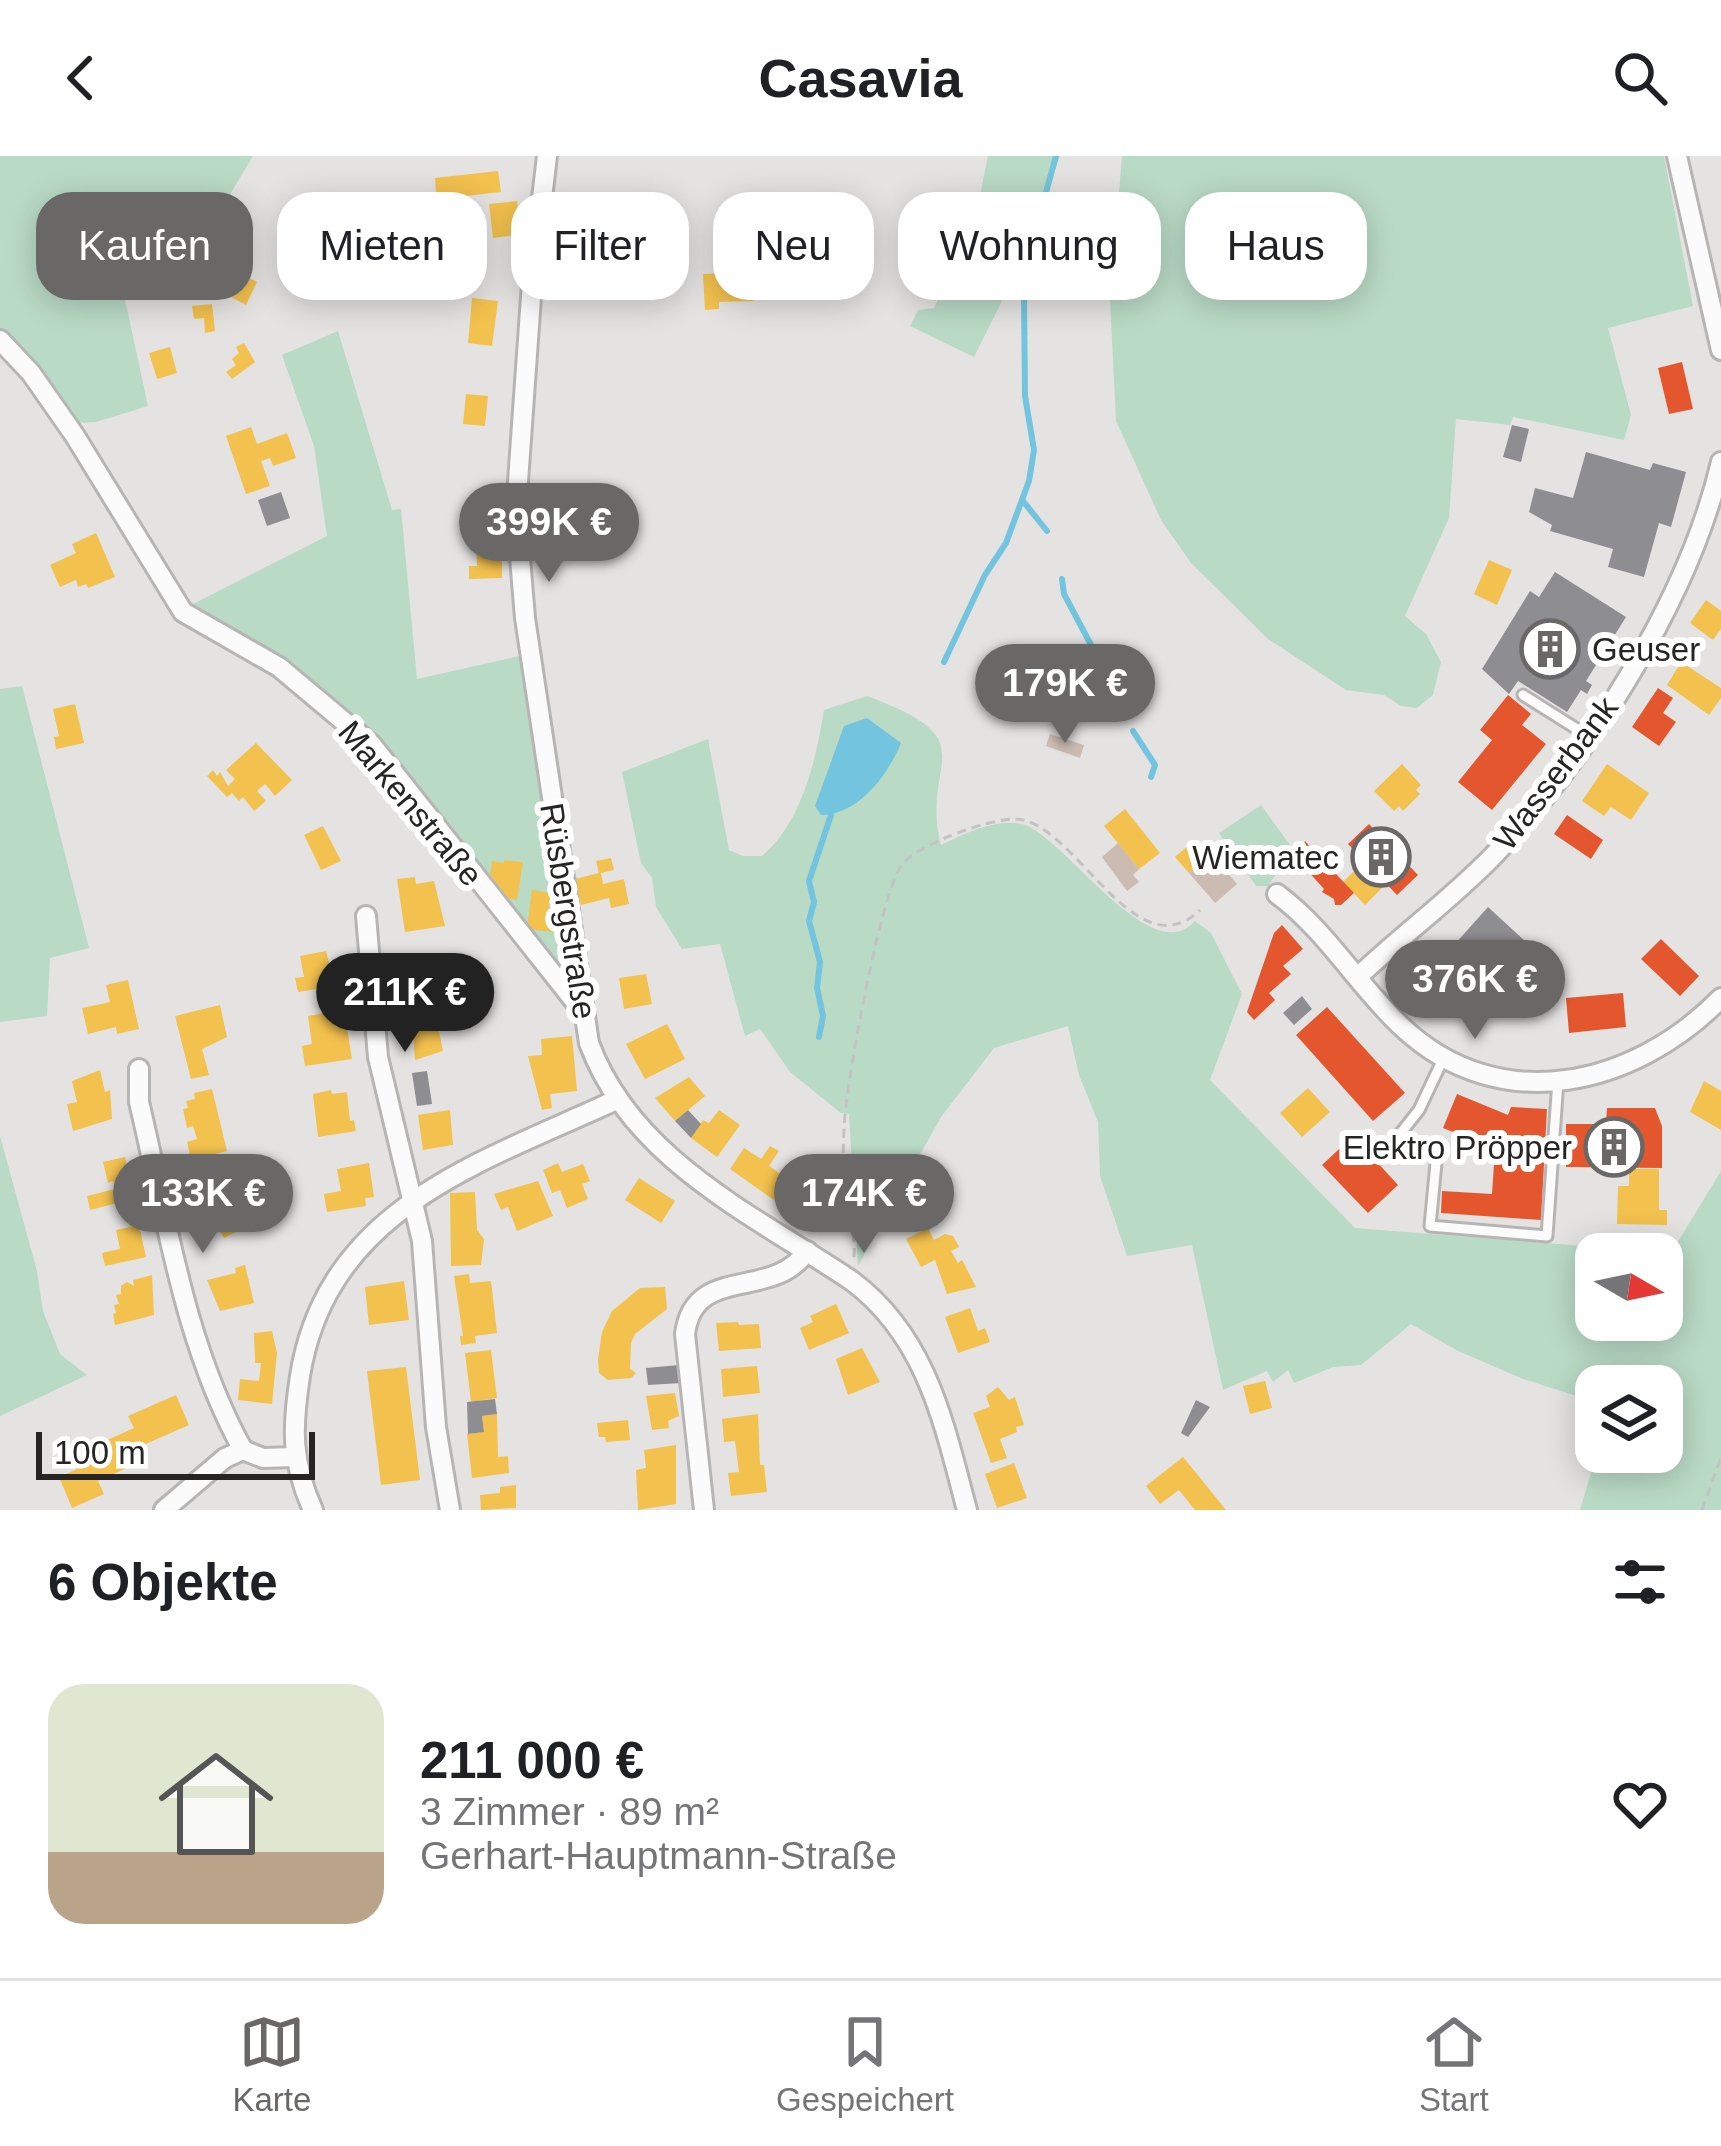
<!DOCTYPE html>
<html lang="de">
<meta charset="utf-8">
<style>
body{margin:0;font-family:Arial,sans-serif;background:#f6f6f6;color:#202124;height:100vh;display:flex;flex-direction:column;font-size:45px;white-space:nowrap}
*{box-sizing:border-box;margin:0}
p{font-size:39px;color:#757577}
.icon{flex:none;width:66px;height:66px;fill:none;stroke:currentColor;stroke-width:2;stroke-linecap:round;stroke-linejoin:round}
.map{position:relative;height:1354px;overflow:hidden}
.details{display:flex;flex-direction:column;background:#fff;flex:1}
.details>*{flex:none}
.banner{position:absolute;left:36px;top:36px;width:1650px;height:108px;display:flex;gap:24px}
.needle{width:78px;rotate:99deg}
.fabs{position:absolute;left:1575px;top:1077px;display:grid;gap:24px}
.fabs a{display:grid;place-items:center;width:108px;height:108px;border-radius:24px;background:#fff;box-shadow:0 6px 30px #0003;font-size:60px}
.scale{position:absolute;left:36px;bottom:30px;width:279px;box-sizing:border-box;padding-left:12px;border:6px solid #262524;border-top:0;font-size:33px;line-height:42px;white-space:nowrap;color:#262524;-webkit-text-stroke:9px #fff;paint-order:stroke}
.price{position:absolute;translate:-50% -102px;padding:0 27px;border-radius:42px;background:#696866;color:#fff;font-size:39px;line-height:78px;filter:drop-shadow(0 3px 6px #0008)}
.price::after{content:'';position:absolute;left:50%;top:72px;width:36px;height:27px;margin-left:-18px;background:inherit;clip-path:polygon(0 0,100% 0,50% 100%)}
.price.on{background:#222;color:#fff}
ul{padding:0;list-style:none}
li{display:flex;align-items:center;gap:36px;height:300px;padding:0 48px}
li+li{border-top:3px solid #e0e0e0}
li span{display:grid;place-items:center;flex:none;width:336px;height:240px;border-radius:36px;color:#555}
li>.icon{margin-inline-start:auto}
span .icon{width:144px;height:144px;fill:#fffc;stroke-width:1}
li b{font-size:51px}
h2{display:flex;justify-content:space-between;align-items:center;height:144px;padding:0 48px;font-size:51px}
.tag{padding:0 42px;border-radius:36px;background:#fff;box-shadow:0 6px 30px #0003;font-size:42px;line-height:108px}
.tag.on{background:#696866;color:#fff}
header{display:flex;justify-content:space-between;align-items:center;height:156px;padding:0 48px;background:#fff;font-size:54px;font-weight:700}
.dock{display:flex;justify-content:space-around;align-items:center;height:168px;border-top:3px solid #e0e0e0;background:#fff;font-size:33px;color:#757577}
.dock a{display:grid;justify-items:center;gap:6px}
.dock .on{color:#696866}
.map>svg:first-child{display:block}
</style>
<header><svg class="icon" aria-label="back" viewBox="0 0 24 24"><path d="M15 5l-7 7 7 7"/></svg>Casavia<svg class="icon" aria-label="search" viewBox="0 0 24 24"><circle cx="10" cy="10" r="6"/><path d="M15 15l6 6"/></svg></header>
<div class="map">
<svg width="1721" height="1354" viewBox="0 0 1721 1354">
<rect width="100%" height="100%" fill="#e5e3e2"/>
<g fill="#b9dac5" fill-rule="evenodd">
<polygon points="0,0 253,0 204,82 179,110 121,125 148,250 96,266 74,267 0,180"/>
<polygon points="988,0 1060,0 1016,117 974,201 910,170 918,154 934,152 974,68"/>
<polygon points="1122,0 1664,0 1693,150 1608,172 1631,259 1624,284 1513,261 1510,269 1456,263 1449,362 1405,460 1426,478 1441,506 1433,539 1417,552 1401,550 1384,539 1346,534 1268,483 1191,407 1161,364 1116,265 1110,144"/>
<polygon points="338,175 392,354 401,353 417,523 524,499 548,653 547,669 565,805 562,810 556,809 437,665 276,501 242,477 189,450 327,380 314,290 282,199"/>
<polygon points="22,530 89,792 50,802 47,860 0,866 0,533"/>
<path d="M867 540C991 586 919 603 941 689 963 678 997 662 1022 668 1063 678 1151 816 1195 765L1211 777 1242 838 1210 924 1355 1072 1671 1097 1721 1015V1354H1580L1597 1296H1662V1230H1596V1246L1523 1223 1456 1194 1411 1168 1361 1209 1333 1211 1294 1227 1288 1214 1273 1226 1267 1215 1223 1234 1192 1089 1127 1100 1100 1020 1098 966 1079 919 1068 870 994 892 941 961 858 1110 849 958 841 957 790 916 760 873 745 880 720 788 682 793 656 751 652 722 641 707 622 616 708 583 729 694 743 700H762C802 666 816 604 824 554ZM1596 1098H1662V1164H1596Z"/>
<polygon points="1261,649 1293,693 1268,730 1256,730 1219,677"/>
<polygon points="0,980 37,1115 43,1155 60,1198 87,1219 0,1260"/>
</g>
<path fill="#73c4de" d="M867 562 901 587C888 619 858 659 821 659L815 650 844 570Z"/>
<g fill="#f2c14e">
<polygon points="498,15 501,36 448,42 447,37 436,38 435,22"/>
<polygon points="517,45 522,78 493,82 489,48"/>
<polygon points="223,109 257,126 246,149 212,131"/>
<polygon points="753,116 754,145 719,146 719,153 705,154 703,118"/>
<polygon points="472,142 498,145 492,190 468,187"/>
<polygon points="212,148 215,175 205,177 204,162 194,163 192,150"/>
<polygon points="244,187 255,206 232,223 226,216 236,209 232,203 239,197 236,191"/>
<polygon points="170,191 177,217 157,223 149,197"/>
<polygon points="466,238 488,240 485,270 463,268"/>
<polygon points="251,271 257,288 287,277 296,302 273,310 270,302 261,305 270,330 246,338 226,280"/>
<polygon points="96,377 115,421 88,432 86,428 78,431 76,424 60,431 50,409 76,397 72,388"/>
<polygon points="476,380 493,380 493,397 502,397 502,422 469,423 469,410 477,410"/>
<polygon points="1489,404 1512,414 1497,449 1474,438"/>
<polygon points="1706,444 1721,455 1721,473 1713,484 1690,467"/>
<polygon points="1681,506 1721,532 1721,542 1709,559 1667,529"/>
<polygon points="75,548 84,587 56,593 54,581 59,580 53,553"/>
<polygon points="256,587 292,624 275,640 265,628 257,635 266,645 254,655 243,641 239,645 232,637 227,641 207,620 213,614 217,620 220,616 228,630 235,623 226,614"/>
<polygon points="1402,608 1421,629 1416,634 1420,638 1403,655 1399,650 1394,655 1374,635"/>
<polygon points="1607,608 1649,637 1631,664 1611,651 1604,660 1582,645"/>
<polygon points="1125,653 1160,697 1139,713 1104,670"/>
<polygon points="323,670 341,705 321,714 304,679"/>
<polygon points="1191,687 1205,703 1189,717 1175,701"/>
<polygon points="611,702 614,714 601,717 603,728 624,723 629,748 611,752 609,742 581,749 575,723 599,717 596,705"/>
<polygon points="504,704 523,706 517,744 499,741 500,730 489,728 492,705 504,707"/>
<polygon points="1364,705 1386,728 1365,749 1343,726"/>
<polygon points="415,721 416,728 434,725 445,770 405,776 397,723"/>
<polygon points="532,734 551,737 548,759 555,761 553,776 527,773"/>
<polygon points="326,795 335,830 298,836 295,822 304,821 300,800"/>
<polygon points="427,818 443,895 415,904 413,877 407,878 401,844 407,843 403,820"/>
<polygon points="646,818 652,848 624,853 619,822"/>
<polygon points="128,824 139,873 117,878 116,871 88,878 82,852 110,846 106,829"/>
<polygon points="220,849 227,881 202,893 209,919 191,923 175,860"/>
<polygon points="348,853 350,866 346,866 352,903 305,910 302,890 312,888 308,860"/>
<polygon points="667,868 685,903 645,923 626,888"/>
<polygon points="572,880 577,935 550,938 552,952 542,954 528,900 542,899 541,883"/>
<polygon points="100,914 105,936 110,934 112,963 73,975 67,948 77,946 72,925"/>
<polygon points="689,921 705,940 675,965 655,942"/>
<polygon points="1704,925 1721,935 1721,974 1690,956"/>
<polygon points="1308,932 1330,956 1302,981 1280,957"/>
<polygon points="212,933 227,995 191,1004 187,986 197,983 193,970 187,972 183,953 188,952 186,945 195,943 194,937"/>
<polygon points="331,934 332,938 347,936 350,965 354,964 356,975 318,981 313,938"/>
<polygon points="450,954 453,989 423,994 418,959"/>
<polygon points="719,954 740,969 717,1001 691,982 703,964 709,967"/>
<polygon points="770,990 779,995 769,1010 790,1024 800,1009 812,1017 808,1022 832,1038 822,1052 830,1058 822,1070 771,1042 730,1013 744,992 761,1003"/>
<polygon points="125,1001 136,1042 90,1054 87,1040 115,1033 113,1025 108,1027 103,1006"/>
<polygon points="369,1007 374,1041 365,1042 366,1050 327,1056 324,1038 341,1035 337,1013"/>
<polygon points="558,1007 562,1016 583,1008 590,1025 582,1028 588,1043 567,1052 560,1034 552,1037 543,1014"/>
<polygon points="1629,1013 1659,1013 1659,1054 1667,1054 1667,1069 1617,1068 1618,1030 1629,1030"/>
<polygon points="639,1022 675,1045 661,1067 625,1044"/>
<polygon points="538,1025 553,1060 517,1075 508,1051 501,1054 494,1038"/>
<polygon points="212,1033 219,1046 229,1040 246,1071 224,1082 200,1039"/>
<polygon points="475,1036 477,1074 484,1083 481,1109 451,1110 450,1037"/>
<polygon points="139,1069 146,1101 105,1110 102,1097 120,1093 116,1074"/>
<polygon points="928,1072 934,1084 945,1078 953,1080 959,1091 951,1095 958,1107 962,1104 976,1131 947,1138 935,1104 921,1111 906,1083"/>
<polygon points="245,1109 254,1147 220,1155 207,1124 236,1117 235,1112"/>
<polygon points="469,1118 470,1127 491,1125 497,1177 475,1180 476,1187 461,1189 460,1180 463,1180 454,1120"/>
<polygon points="152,1119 154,1159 115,1169 113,1158 116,1157 114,1149 119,1148 116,1139 121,1138 121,1130 127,1126 134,1130 133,1124"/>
<polygon points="404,1125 409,1164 369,1169 365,1131"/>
<polygon points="665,1131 667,1153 635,1178 631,1187 630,1213 636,1217 631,1222 608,1224 599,1217 598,1203 602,1176 612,1155 640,1132"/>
<polygon points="836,1148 849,1177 809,1194 800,1172 813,1166 810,1160"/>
<polygon points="970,1152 978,1175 985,1172 990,1186 958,1197 945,1161"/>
<polygon points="738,1166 739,1169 759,1168 761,1192 719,1195 716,1167"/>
<polygon points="272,1175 277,1197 272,1248 238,1244 240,1223 259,1225 261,1207 255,1207 254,1177"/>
<polygon points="862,1192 880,1226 848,1239 836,1203"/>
<polygon points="491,1194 497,1242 471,1246 465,1197"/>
<polygon points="757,1210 760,1237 723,1241 721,1213"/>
<polygon points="406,1211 420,1324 381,1329 367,1215"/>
<polygon points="1265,1225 1272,1252 1250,1258 1243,1230"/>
<polygon points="998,1231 1009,1244 1015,1241 1024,1269 1016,1271 1017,1276 1000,1283 1007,1302 991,1307 973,1257 990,1251 986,1240"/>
<polygon points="675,1237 679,1260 668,1265 669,1272 652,1274 646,1240"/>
<polygon points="176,1239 189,1269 141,1290 147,1303 98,1325 104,1338 72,1352 59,1321 91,1307 85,1294 134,1272 128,1260"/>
<polygon points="497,1258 498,1301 508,1300 509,1317 472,1322 467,1278 484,1276 482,1260"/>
<polygon points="758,1258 760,1309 764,1309 767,1336 731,1340 728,1317 739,1316 735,1285 724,1286 722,1263"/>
<polygon points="628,1264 630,1284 606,1286 605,1281 599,1281 597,1267"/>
<polygon points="676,1289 676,1348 638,1354 636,1314 646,1312 644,1294"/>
<polygon points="1183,1301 1197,1318 1226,1354 1195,1354 1179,1334 1160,1348 1146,1330"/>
<polygon points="1014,1307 1027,1342 997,1352 985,1318"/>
<polygon points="516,1329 516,1352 481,1354 480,1339 500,1337 500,1331"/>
</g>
<g fill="#e4572e">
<polygon points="1682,206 1693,253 1669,258 1658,212"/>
<polygon points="1658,532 1673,542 1663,557 1676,566 1659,590 1632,571"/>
<polygon points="1508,539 1531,558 1522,569 1546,588 1492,654 1458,626 1492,584 1480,574"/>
<polygon points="1567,659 1603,684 1591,703 1554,678"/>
<polygon points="1369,668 1418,719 1397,739 1348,688"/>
<polygon points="1305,685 1354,737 1341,749 1335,749 1334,743 1322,736 1324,733 1297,703"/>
<polygon points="1282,769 1303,793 1283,810 1291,818 1269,837 1275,844 1254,864 1247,856 1274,777"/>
<polygon points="1661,783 1699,820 1680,840 1641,803"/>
<polygon points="1623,837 1626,871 1569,877 1566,842"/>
<polygon points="1327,851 1405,937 1373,965 1296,879"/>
<polygon points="1457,938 1508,959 1511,951 1547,953 1541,1064 1441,1057 1442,1035 1492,1038 1495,993 1443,972"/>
<polygon points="1607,952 1655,952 1662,970 1662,1012 1566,1011 1566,968 1606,968"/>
<polygon points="1353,980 1398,1029 1368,1057 1322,1009"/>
</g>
<g fill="#8d8d92">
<polygon points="1512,269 1529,273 1521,306 1503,301"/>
<polygon points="1586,296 1650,314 1653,307 1686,316 1671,371 1659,367 1644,421 1608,411 1613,393 1550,375 1552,369 1529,356 1535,332 1573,342"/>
<polygon points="281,336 290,362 267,370 258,344"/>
<polygon points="1555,416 1626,461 1586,525 1592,529 1587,538 1581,534 1567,556 1518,525 1509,538 1482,513 1530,435 1539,441"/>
<polygon points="1488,751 1526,786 1459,862 1420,827"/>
<polygon points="1302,840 1312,853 1294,869 1283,857"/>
<polygon points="427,915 432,948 417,950 412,917"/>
<polygon points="688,954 701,968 691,982 675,965"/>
<polygon points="679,1209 681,1227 648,1229 646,1212"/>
<polygon points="495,1243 497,1258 482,1260 484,1276 468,1278 467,1246"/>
<polygon points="1196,1244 1210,1251 1188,1281 1181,1277"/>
</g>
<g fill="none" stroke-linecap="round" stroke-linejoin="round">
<g stroke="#73c4de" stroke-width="6">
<polyline points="1023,345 1047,375"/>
<polyline points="1062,423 1064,438 1099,504 1116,553"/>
<polyline points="944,506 985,419 1006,387 1029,325 1034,294 1025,240 1024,141 1034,80 1056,0"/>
<polyline points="1133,575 1155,609 1151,621"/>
<polyline points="819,881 823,860 817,832 820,806 809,765 814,746 809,725 831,659"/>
</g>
</g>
<g fill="#cbbbb1">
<polygon points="1050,578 1084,589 1080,602 1046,590"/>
<polygon points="1118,687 1139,713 1133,719 1139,726 1127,735 1102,701"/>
<polygon points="1205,703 1215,715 1222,710 1237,728 1215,747 1189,717"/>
</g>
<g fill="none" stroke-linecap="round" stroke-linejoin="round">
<defs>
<g id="lane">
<polyline points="1523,539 1588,580"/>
<polyline points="1381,1002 1419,954 1444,901"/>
<polyline points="1436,1007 1430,1070 1547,1080 1558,924"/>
</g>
<g id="street">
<path d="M547 0 532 127 516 354 525 462 589 887C632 1004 754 1059 852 1125 927 1181 944 1268 967 1354"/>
<polyline points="1677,0 1721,194"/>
<polyline points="0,184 31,217 75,280 183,456 279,511 372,589 580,852"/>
<path d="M1277 738C1326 774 1358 830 1402 871 1500 963 1635 930 1721 842"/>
<polyline points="366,760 378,901 422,1085 436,1271 450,1354"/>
<path d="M1359 820C1403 778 1453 742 1495 698 1591 596 1689 443 1721 306"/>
<path d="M139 913V946C167 1063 184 1188 243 1294"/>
<polyline points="164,1354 225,1302 243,1294 263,1302 294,1301"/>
<path d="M313 1354C291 1306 292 1272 300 1220 327 1051 483 1006 616 944"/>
<path d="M704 1354 685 1178C694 1107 772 1146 807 1095"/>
</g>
</defs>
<use href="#lane" stroke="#b7b5b4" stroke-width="15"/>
<use href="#street" stroke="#b7b5b4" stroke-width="24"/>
<g stroke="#c4c3c3" stroke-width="3" stroke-dasharray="9 6" stroke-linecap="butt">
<path d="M854 1101C856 1077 847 1053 845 1029 843 1011 843 992 844 973 845 934 881 729 904 706 925 686 986 664 1014 663 1074 662 1134 818 1200 754"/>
<polyline points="1702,1354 1721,1301"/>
</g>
<use href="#lane" stroke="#fbfbfb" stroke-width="9"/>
<use href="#street" stroke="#fbfbfb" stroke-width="18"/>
</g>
<defs>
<symbol id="building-ring" viewBox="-11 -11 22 22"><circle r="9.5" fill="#fff" stroke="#696866" stroke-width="1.5"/><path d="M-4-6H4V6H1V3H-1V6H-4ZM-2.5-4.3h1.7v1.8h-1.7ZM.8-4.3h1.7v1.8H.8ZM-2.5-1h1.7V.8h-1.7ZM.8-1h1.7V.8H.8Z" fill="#696866"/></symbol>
</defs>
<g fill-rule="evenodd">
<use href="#building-ring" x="1517" y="460" width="66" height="66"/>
<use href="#building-ring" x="1348" y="668" width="66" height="66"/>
<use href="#building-ring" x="1581" y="958" width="66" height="66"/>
</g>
<g text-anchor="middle" stroke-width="12" stroke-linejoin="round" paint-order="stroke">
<g font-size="33" fill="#262524" stroke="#fff" text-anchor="end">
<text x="1592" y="505" text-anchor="start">Geuser</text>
<text x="1339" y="713">Wiematec</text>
<text x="1572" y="1003">Elektro Pröpper</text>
</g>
<g font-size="33" fill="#262524" stroke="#fff">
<text transform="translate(1555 617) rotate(-53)" y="12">Wasserbank</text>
<text transform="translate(411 647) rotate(50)" y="12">Markenstraße</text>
<text transform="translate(569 755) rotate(81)" y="12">Rüsbergstraße</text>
</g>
</g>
</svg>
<div class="fabs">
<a><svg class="needle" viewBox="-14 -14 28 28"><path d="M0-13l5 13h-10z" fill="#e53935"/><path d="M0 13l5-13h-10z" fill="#757577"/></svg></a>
<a><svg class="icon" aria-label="layers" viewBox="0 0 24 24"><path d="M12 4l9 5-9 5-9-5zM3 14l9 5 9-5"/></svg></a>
</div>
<div class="scale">100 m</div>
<b class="price" style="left:549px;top:429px">399K €</b>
<b class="price" style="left:1065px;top:590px">179K €</b>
<b class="price" style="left:1475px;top:886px">376K €</b>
<b class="price on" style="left:405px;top:899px">211K €</b>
<b class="price" style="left:203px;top:1100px">133K €</b>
<b class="price" style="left:864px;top:1100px">174K €</b>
<div class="banner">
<a class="tag on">Kaufen</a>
<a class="tag">Mieten</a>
<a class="tag">Filter</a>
<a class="tag">Neu</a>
<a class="tag">Wohnung</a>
<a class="tag">Haus</a>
</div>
</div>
<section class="details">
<h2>6 Objekte<svg class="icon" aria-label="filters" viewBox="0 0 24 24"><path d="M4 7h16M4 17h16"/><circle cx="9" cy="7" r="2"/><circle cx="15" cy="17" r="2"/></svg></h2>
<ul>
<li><span style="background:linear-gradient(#dfe7d0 70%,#b9a48a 0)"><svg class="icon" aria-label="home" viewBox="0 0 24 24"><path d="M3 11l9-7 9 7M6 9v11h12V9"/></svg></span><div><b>211 000 €</b><p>3 Zimmer · 89 m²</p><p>Gerhart-Hauptmann-Straße</p></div><svg class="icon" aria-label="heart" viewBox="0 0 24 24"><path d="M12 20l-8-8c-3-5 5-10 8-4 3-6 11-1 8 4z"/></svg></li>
</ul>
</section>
<nav class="dock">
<a class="on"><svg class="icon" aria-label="map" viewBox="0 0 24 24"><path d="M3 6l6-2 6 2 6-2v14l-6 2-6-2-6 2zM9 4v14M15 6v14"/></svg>Karte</a>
<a><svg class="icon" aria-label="saved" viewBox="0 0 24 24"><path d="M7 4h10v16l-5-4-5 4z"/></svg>Gespeichert</a>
<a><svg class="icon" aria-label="home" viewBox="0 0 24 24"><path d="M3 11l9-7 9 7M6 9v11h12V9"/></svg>Start</a>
</nav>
